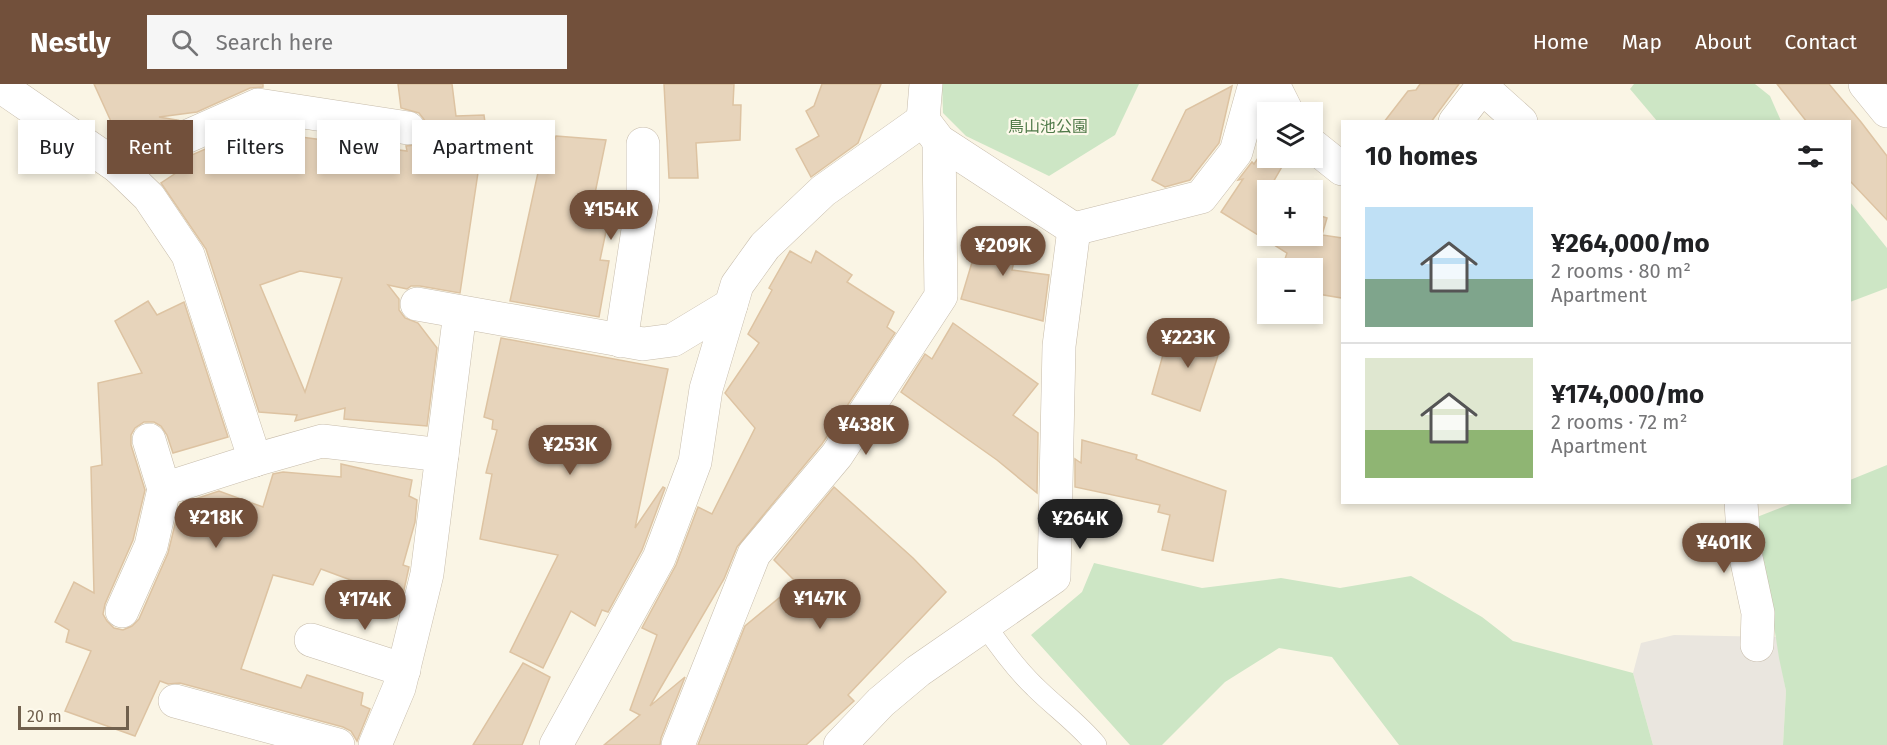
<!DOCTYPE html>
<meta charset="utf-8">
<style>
body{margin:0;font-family:"Fira Sans","Noto Sans JP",sans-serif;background:#f6f6f6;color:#202124;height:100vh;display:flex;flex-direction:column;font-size:22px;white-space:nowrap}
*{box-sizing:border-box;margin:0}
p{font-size:20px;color:#757577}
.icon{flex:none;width:33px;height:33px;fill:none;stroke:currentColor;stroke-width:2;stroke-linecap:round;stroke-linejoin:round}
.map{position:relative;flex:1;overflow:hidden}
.side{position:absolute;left:1341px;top:36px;width:510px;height:384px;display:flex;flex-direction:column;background:#fff;border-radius:0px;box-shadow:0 3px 9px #0003}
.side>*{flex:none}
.hud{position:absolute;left:18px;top:36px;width:570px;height:54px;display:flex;gap:12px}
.buttons{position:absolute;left:1257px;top:18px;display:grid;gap:12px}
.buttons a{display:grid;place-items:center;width:66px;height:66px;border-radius:0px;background:#fff;box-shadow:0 3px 9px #0003;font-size:30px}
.scale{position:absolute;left:18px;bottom:15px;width:111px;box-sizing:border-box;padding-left:6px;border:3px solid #70604d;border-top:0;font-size:16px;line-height:21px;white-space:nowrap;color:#70604d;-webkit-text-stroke:4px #fdf9eb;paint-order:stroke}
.price{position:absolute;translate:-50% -51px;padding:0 14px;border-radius:21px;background:#72503b;color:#fff;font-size:20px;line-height:39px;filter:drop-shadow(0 2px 3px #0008)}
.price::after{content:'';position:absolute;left:50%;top:36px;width:18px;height:14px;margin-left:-9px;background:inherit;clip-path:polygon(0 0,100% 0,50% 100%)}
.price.selected{background:#222;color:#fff}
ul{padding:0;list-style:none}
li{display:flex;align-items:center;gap:18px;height:150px;padding:0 24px}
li+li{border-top:2px solid #e0e0e0}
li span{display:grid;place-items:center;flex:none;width:168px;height:120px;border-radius:0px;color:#555}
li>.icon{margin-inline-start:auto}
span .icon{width:72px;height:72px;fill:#fffc;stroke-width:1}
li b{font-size:26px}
h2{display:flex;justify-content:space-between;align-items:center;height:72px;padding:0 24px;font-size:26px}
.tag{padding:0 21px;border-radius:0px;background:#fff;box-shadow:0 3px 9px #0003;font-size:21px;line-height:54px}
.tag.selected{background:#72503b;color:#fff}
header{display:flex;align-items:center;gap:36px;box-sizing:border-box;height:84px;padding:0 30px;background:#72503b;color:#fff}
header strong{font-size:28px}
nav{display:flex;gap:33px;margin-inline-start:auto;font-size:21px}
.search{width:420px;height:54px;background:#f6f6f6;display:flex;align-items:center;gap:15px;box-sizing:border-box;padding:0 21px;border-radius:0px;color:#757577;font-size:22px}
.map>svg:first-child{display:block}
</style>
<header>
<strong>Nestly</strong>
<div class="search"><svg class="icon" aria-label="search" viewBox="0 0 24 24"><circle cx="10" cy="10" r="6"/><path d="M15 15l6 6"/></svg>Search here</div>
<nav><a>Home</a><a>Map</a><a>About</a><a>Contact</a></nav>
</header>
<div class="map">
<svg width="1887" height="661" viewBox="0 0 1887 661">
<rect width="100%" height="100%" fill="#faf5e5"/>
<polygon fill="#eae6df" points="1674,551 1776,553 1786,607 1783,661 1653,661 1633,589 1641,559"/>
<g fill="#cde6c5">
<polygon points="942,0 1139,0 1115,51 1049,92 966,52 943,29"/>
<polygon points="1634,0 1755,0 1770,12 1781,37 1657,37 1630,5"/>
<polygon points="1850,118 1887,164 1887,204 1850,218"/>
<polygon points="1887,381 1887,661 1783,661 1786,607 1779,574 1757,433 1793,419 1850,418 1850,396"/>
<polygon points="1094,479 1202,504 1281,494 1340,504 1411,492 1482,533 1513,557 1633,589 1653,661 1399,661 1332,573 1279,564 1225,598 1162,661 1130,661 1031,551 1082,508"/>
</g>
<g fill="#e7d4bb" stroke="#ddc3a2" stroke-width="1.5" fill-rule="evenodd">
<polygon points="94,0 263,0 263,3 250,4 197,28 159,33 177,36 161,43 159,39 119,55"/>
<path d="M398 0H452L456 32 484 31 488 61 482 62 460 209 420 202H411L407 205 388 201 399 215V226L405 234 418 239 437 264 427 342 344 335 345 324 295 337 297 331 259 328 206 165 161 99 182 85 178 77 244 48 250 65 301 53 407 67 406 62 415 61 423 55 426 47V38L419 29 401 24ZM300 187 342 194 305 308 260 201Z"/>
<polygon points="664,0 734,0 733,21 741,21 740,56 696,59 698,94 669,94"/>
<polygon points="822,0 881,0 858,59 811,93 796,65 819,52 806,27 814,22"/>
<polygon points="1420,0 1459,0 1431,38 1384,38 1408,7 1416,6"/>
<polygon points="1777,0 1829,0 1861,38 1887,72 1887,136 1850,97 1850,38 1807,38"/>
<polygon points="1232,2 1219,59 1190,96 1165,103 1152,96 1186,26"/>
<polygon points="556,52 606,56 594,114 612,119 600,176 609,177 599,233 510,217 539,84 544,85"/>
<polygon points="1268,59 1268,74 1287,74 1264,114 1268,115 1268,152 1312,152 1312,129 1327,134 1322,151 1342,154 1342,214 1312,209 1312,184 1282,184 1287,169 1221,128 1243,95 1238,96 1252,78 1254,80"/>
<polygon points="972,145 1020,151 1012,186 1049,191 1043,237 961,215 973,175 965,172"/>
<polygon points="790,167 811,179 816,167 852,191 847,198 894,228 887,243 895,249 822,360 737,463 724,495 650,622 685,593 661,654 660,661 604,661 640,631 630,626 657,551 642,544 676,481 698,423 712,430 755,344 725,309 759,259 748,250 772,206 769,204"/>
<polygon points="148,217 157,231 184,218 228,353 173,369 167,351 161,342 154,338 144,338 135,344 131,351 131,361 145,406 133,456 105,520 103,530 107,537 114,544 123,546 132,542 139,535 168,469 180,420 219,407 263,423 273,390 283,388 341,393 341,380 412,396 409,412 417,416 415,438 403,481 409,483 402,515 321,485 313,501 273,491 241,585 301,604 307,591 363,609 361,621 370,625 357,657 351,647 343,643 180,599 168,600 160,597 135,652 65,627 91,567 66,558 69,546 55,538 74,498 94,509 91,383 102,381 98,299 142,289 115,237"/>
<polygon points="953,239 1038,300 1013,331 1038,349 1037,409 997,376 901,308 925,270 932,275"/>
<polygon points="1182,244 1223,256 1200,327 1152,310 1166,260 1177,264"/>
<polygon points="501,254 668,285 635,444 663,403 665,404 642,466 608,528 602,526 595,542 571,527 543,584 510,568 558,471 480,455 492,390 486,389 497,346 492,345 493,336 484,333"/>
<polygon points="1082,356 1137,371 1136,375 1226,407 1213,477 1162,466 1170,431 1158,428 1160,421 1075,403 1075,375 1081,379"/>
<polygon points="834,403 913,474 946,508 848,611 854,617 806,661 698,661 745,542 797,499 774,476"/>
<polygon points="523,579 550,593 522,661 473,661"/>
</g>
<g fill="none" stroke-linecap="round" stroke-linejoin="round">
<defs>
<path id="lane" d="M985 541C1000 563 1015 584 1035 603 1055 623 1078 639 1096 661"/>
<g id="street">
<polyline points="926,0 923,36 939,57 1074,145 1201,113 1236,68 1255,0"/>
<polyline points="1273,0 1287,28"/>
<polyline points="1865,0 1887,27"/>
<polyline points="0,2 118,83 149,113 188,171 255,376"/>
<polyline points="1455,38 1482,3 1521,38"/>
<polyline points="1312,61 1342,85"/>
<polyline points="118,83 258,21 408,44"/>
<polyline points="417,220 643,260 673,256 731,221"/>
<polyline points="621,257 643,113 643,60"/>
<polyline points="149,356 164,405"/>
<polyline points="1741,418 1744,464 1758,529 1757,561"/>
<polyline points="122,527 151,462 164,405 255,376 322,357 442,371"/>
<polyline points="311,556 404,586"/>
<polyline points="175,617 338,661"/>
<polyline points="375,661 399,604 427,490 460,228"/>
<polyline points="556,661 659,474 695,378 706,305 737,201 765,162 823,107 923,36"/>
<polyline points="678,661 754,470 837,371 941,212 939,57"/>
<polyline points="840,661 881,618 918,587 1054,493 1059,262 1074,145"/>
</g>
</defs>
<use href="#lane" stroke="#c7bcab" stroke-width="22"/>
<use href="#street" stroke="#c7bcab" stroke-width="34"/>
<use href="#lane" stroke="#fff" stroke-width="21"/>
<use href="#street" stroke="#fff" stroke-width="33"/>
</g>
<g text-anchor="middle" stroke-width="4.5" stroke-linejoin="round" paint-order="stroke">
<g font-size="16" fill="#507a49" stroke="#fdf9eb">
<text x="1048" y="48">鳥山池公園</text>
</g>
</g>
</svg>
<div class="buttons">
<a><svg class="icon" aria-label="layers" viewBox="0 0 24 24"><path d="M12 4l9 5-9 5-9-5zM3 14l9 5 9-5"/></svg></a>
<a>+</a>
<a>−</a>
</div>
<div class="scale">20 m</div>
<b class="price" style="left:611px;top:157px">¥154K</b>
<b class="price" style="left:1003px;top:193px">¥209K</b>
<b class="price" style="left:1188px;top:285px">¥223K</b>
<b class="price" style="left:866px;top:372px">¥438K</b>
<b class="price" style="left:570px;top:392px">¥253K</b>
<b class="price" style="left:216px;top:465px">¥218K</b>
<b class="price selected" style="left:1080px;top:466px">¥264K</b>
<b class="price" style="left:1724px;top:490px">¥401K</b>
<b class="price" style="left:820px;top:546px">¥147K</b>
<b class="price" style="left:365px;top:547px">¥174K</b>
<div class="hud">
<a class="tag">Buy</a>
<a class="tag selected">Rent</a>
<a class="tag">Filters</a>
<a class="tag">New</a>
<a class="tag">Apartment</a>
</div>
<section class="side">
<h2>10 homes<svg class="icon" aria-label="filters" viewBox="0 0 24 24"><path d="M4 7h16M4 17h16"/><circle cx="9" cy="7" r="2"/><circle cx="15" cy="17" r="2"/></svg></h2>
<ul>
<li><span style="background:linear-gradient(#bfe0f5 60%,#7fa58c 0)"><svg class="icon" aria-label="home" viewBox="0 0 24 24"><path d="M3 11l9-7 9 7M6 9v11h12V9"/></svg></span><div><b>¥264,000/mo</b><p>2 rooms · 80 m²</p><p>Apartment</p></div></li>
<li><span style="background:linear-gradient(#dfe7d0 60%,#8fb573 0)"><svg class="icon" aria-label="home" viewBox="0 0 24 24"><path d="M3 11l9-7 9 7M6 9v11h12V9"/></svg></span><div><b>¥174,000/mo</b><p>2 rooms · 72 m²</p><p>Apartment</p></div></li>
</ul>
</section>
</div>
